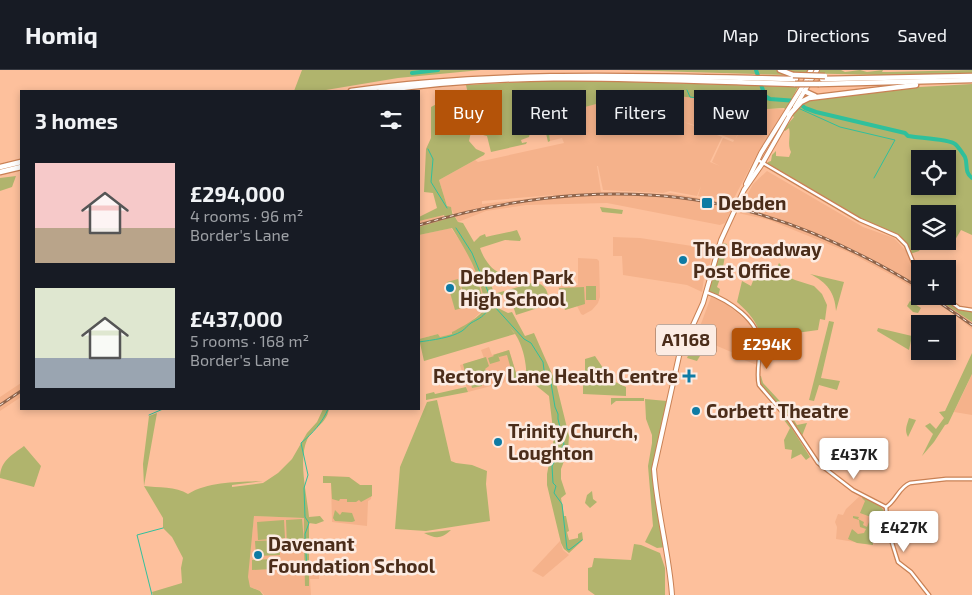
<!DOCTYPE html>
<meta charset="utf-8">
<style>
body{margin:0;font-family:"Exo 2",sans-serif;background:#20242c;color:#f1f3f6;height:100vh;display:flex;flex-direction:column;font-size:19px;white-space:nowrap}
*{box-sizing:border-box;margin:0}
p{font-size:16px;color:#9ea1a6}
.icon{flex:none;width:28px;height:28px;fill:none;stroke:currentColor;stroke-width:2;stroke-linecap:round;stroke-linejoin:round}
.map{position:relative;flex:1;overflow:hidden}
.sheet{position:absolute;left:20px;top:20px;width:400px;height:320px;display:flex;flex-direction:column;background:#171b24;border-radius:0px;box-shadow:0 2px 8px #0003}
.sheet>*{flex:none}
.banner{position:absolute;left:435px;top:20px;width:461px;height:45px;display:flex;gap:10px}
.fabs{position:absolute;left:911px;top:80px;display:grid;gap:10px}
.fabs a{display:grid;place-items:center;width:45px;height:45px;border-radius:0px;background:#171b24;box-shadow:0 2px 8px #0003;font-size:25px}
.price{position:absolute;translate:-50% -42px;padding:0 11px;border-radius:5px;background:#fff;color:#222;font-size:16px;line-height:32px;filter:drop-shadow(0 1px 2px #0008)}
.price::after{content:'';position:absolute;left:50%;top:30px;width:15px;height:11px;margin-left:-8px;background:inherit;clip-path:polygon(0 0,100% 0,50% 100%)}
.price.selected{background:#b45309;color:#fff}
ul{padding:0;list-style:none}
li{display:flex;align-items:center;gap:15px;height:125px;padding:0 15px}
li span{display:grid;place-items:center;flex:none;width:140px;height:100px;border-radius:0px;color:#555}
li>.icon{margin-inline-start:auto}
span .icon{width:60px;height:60px;fill:#fffc;stroke-width:1}
li b{font-size:21px}
h2{display:flex;justify-content:space-between;align-items:center;height:60px;padding:0 15px;font-size:21px}
.chip{padding:0 18px;border-radius:0px;background:#171b24;box-shadow:0 2px 8px #0003;font-size:18px;line-height:45px}
.chip.selected{background:#b45309;color:#fff}
header{display:flex;align-items:center;gap:30px;box-sizing:border-box;height:70px;padding:0 25px;background:#171b24;border-bottom:1px solid #363941}
header strong{font-size:24px}
nav{display:flex;gap:28px;margin-inline-start:auto;font-size:18px}
.map>svg:first-child{display:block}
</style>
<header>
<strong>Homiq</strong>
<nav><a>Map</a><a>Directions</a><a>Saved</a></nav>
</header>
<div class="map">
<svg width="972" height="525" viewBox="0 0 972 525">
<rect width="100%" height="100%" fill="#fdc09c"/>
<g fill="#f5b28b" fill-rule="evenodd">
<path d="M638 23 670 25 751 35 735 70 742 57 751 36 786 40 756 86 732 132 698 126 701 116 697 126 670 121 663 123 603 120 598 96H597L601 122 664 125 670 123 734 134 725 153 720 155 607 133 526 135 486 141 458 152 451 138 448 139 439 110 475 90 478 92 564 73 562 68 550 71 546 47ZM684 52 701 57 734 70 733 72 723 68 712 92 720 96 710 92 722 67ZM553 125V126L482 134V131Z"/>
<polygon points="767,101 863,157 894,168 906,181 912,190 920,210 915,211 920,214 920,222 897,208 848,182 769,150 738,143 740,138 743,139 744,136 764,142 765,137 745,129 753,114"/>
<polygon points="440,141 449,156 419,162 419,149"/>
<polygon points="451,158 467,181 478,204 485,233 484,239 465,257 453,262 453,264 440,267 438,264 419,269 419,165"/>
<polygon points="613,167 640,168 692,176 694,170 715,174 709,197 705,198 703,204 704,208 702,222 687,215 623,205 622,186 613,186"/>
<polygon points="578,188 597,189 599,191 600,227 598,233 592,240 583,245 581,244 577,236 565,240 558,216 578,215"/>
<polygon points="926,226 939,226 972,250 972,259 954,244"/>
<polygon points="711,227 722,230 750,254 758,271 757,295 739,288 740,286 736,284 696,267"/>
<polygon points="489,277 492,285 509,280 518,310 508,312 505,311 504,313 494,315 491,314 491,316 468,322 460,295 484,288 481,280"/>
<polygon points="972,304 972,345 954,342 968,313"/>
<polygon points="21,313 21,327 0,341 0,327"/>
<polygon points="323,406 349,407 360,415 372,415 371,429 368,431 367,456 332,452 331,413 323,413"/>
<polygon points="861,425 884,438 887,442 888,460 872,462 873,475 836,469 837,457 835,452 838,444 843,445 846,439"/>
<polygon points="254,446 304,448 310,503 319,503 319,509 310,509 311,525 264,525 261,521 247,516 215,463 252,466"/>
<polygon points="560,471 563,480 569,485 543,507 532,501"/>
</g>
<g fill="#b0b46d" fill-rule="evenodd">
<polygon points="302,0 481,0 398,8 320,21 294,21"/>
<polygon points="620,0 841,0 845,2 860,0 867,2 883,0 882,2 888,2 972,0 972,3 882,5 794,3 786,5"/>
<path d="M563 10 798 17 786 40 784 38 767 39 751 35 670 25 638 23 547 47 550 71 548 72 545 59 541 57 531 59 529 67 521 70 522 73 527 72 526 74 491 82 487 66 471 62 469 71 476 79 485 83 484 85 439 110 447 136 451 137 453 147H455L458 152 463 153 474 172 480 166 485 164 486 167C497 164 506 163 517 160L521 169 520 171 505 170 480 178C483 187 490 199 500 203L489 207 494 224 504 221 505 224 495 227 500 239 508 243 512 242 525 266 534 263 556 313 569 366 568 381 561 399V409L566 424 561 428 564 446H566L569 461 567 462 569 470 578 468V464L582 462 583 470 569 483 564 479 561 473 547 415V404L554 368 549 326 533 313 526 311C528 295 522 269 510 258L515 264 424 291 419 269 438 264 440 267 452 264V262C461 258 479 247 484 240 487 235 484 229 483 225 477 198 466 181 452 158L419 165V157L446 149 444 145 419 151V147L437 138 433 123 424 122 426 79 431 68V37L444 30 464 27 468 24 466 15Z"/>
<path d="M972 14V165L961 160 955 170 950 167 953 162 948 159V144H920V171H924L919 181 910 184 906 175 897 166 856 146 766 95 768 92 771 91 772 85 776 81V86L789 87 791 82C787 74 791 66 789 58L785 61 783 60 794 47 791 44 806 31 822 27 920 17ZM920 89H948V116H920Z"/>
<polygon points="16,106 12,117 0,121 0,108"/>
<polygon points="600,137 623,140 622,144 602,142"/>
<polygon points="722,173 727,174 722,203 717,217 720,219 718,227 705,225"/>
<path d="M760 193 775 201 779 193 781 195 778 202 795 210 814 216 822 224 827 235 825 250 820 249 818 260 761 268C758 252 748 242 737 232L742 211 751 216Z"/>
<path d="M810 204 844 212 836 241C835 223 827 212 810 204Z"/>
<polygon points="476,205 484,232 467,237 459,209"/>
<polygon points="458,209 466,237 455,240 447,212"/>
<path d="M535 212C544 215 548 219 548 229L541 237 516 245 508 220Z"/>
<rect x="586" y="216" width="10" height="14"/>
<polygon points="584,217 585,234 565,240 559,218"/>
<path d="M933 226C953 226 952 241 972 241V252Z"/>
<polygon points="910,231 921,238 918,243 913,242 907,236"/>
<polygon points="829,251 834,252 821,308 840,311 837,320 819,315 814,331 809,330"/>
<polygon points="878,258 912,266 909,280 877,261"/>
<polygon points="695,269 707,274 697,291 687,288"/>
<polygon points="509,280 517,306 525,304 524,310 509,312 507,305 512,303 507,285 499,287 498,285 500,291 490,294 488,288 494,286 493,285"/>
<polygon points="972,283 972,304 948,354 945,355 934,372 922,386 933,364 925,356 930,353 936,359 944,348 939,342 945,341"/>
<polygon points="595,286 611,310 626,317 626,326 583,324 583,311 586,311 586,308 585,306 585,289"/>
<polygon points="486,287 489,296 485,299 488,304 483,307 482,303 479,303 482,316 472,318 469,306 479,302 466,306 463,294"/>
<polygon points="759,306 761,306 763,313 790,342 790,344 797,355 807,353 802,366 788,344 760,315"/>
<polygon points="466,317 468,322 426,330 426,324 434,322 435,324"/>
<polygon points="611,328 644,328 644,331 616,331 611,335"/>
<polygon points="645,329 667,331 668,333 653,399 666,477 657,478 645,472 653,456 648,396 652,373 652,365 646,349"/>
<polygon points="437,330 451,391 456,393 472,395 487,401 486,414 490,451 426,461 395,459 400,397 427,332"/>
<path d="M323 339H329C326 355 313 357 307 370 298 390 307 425 309 447L320 446 324 451 316 454 309 453V516H305L304 477 287 478 286 450 302 449 304 471V448L254 446 248 507 250 517 260 521 263 525H153L152 522 182 513 181 498 183 488 172 467 163 458V448L144 416 143 394 149 346 157 343 144 416C158 418 176 416 188 424 209 411 239 412 263 411L232 415V417L263 413 278 403 292 389 307 363 317 352Z"/>
<polygon points="781,346 786,349 810,387 806,390 801,384 791,389 792,380 785,379 784,370 790,358"/>
<path d="M909 348 916 350 908 367C904 360 907 355 909 348Z"/>
<path d="M24 376 41 396 34 417 0 408C0 391 12 385 24 376Z"/>
<polygon points="323,406 349,407 360,415 372,415 372,426 361,432 359,430 356,432 347,432 347,429 340,429 339,431 332,429 331,413 323,413"/>
<polygon points="592,421 593,429 597,432 590,438 585,433 587,425"/>
<path d="M863 426C885 439 884 435 888 460L872 462 873 475 857 473 848 469 852 459 858 464 864 463 866 459 860 457 859 450 853 448V446L859 447 858 449 864 452 863 455 867 457 871 447 860 443 865 431 862 428Z"/>
<polygon points="335,440 340,445 342,442 352,443 355,451 352,452 335,451 333,448"/>
<polygon points="284,450 285,468 258,470 257,452"/>
<path d="M451 460C441 469 436 469 424 463Z"/>
<polygon points="279,470 280,485 256,486 255,471"/>
<polygon points="634,474 641,475 660,483 665,498 665,525 595,525 588,520 588,498 592,497 594,488 631,490"/>
<polygon points="271,489 271,499 252,500 252,490"/>
</g>
<g fill="none" stroke-linecap="round" stroke-linejoin="round">
<g stroke="#30c09c" stroke-width="1">
<path d="M687 20 690 27C719 31 741 40 770 29"/>
<polyline points="798,38 840,57 895,70 874,108"/>
<polyline points="428,79 433,89 431,112 447,138"/>
<polyline points="456,158 472,183 494,236 524,269 531,273 543,292 544,300 550,307 555,337 558,344 558,349 564,374 552,396 553,413 556,416 554,423 562,434 567,479 569,480 582,470"/>
<path d="M419 272C432 270 451 268 462 261 465 259 468 255 471 253 478 249 482 248 487 241V235L492 232"/>
<polyline points="149,345 163,339"/>
<path d="M307 502 305 464 309 453 305 447 304 418 308 405 301 373C312 364 323 352 328 339"/>
<polyline points="152,525 137,465 163,458"/>
</g>
<g stroke="#30c09c" stroke-width="4">
<path d="M756 0 765 26 770 29 797 31 805 38 816 42 905 63 908 66C918 68 949 69 955 74 958 76 963 84 965 87 968 94 964 102 972 108"/>
<polyline points="412,3 438,0"/>
</g>
<defs>
<g id="tertiary">
<polyline points="758,90 860,150 897,166 906,175 920,209"/>
<path d="M706 222C728 230 760 250 760 276 760 289 756 303 759 315L790 351 818 393 853 420 886 437"/>
<polyline points="943,226 959,238 972,240"/>
<polyline points="886,437 888,460 898,492 911,502 929,525"/>
<path d="M886 437C896 431 899 417 910 413L946 409H972"/>
</g>
<g id="primary">
<polyline points="795,37 817,0"/>
<polyline points="746,114 761,83 809,6"/>
<path d="M672 525C669 482 657 442 654 399L679 286 703 233 721 170 744 120 762 94 791 43"/>
</g>
<g id="motorway">
<polyline points="780,0 793,5"/>
<polyline points="807,8 811,0"/>
<polyline points="822,9 972,6"/>
<polyline points="819,14 972,10"/>
<path d="M351 21C498 0 647 6 796 9"/>
<path d="M380 21C520 0 655 10 795 14"/>
<polyline points="804,21 815,26"/>
<polyline points="789,45 801,32 809,28 916,15"/>
<polyline points="0,97 21,92"/>
<polyline points="0,102 21,97"/>
</g>
</defs>
<use href="#tertiary" stroke="#c98155" stroke-width="5"/>
<use href="#primary" stroke="#c98155" stroke-width="6"/>
<use href="#motorway" stroke="#c98155" stroke-width="7"/>
<use href="#tertiary" stroke="#fff" stroke-width="2.5"/>
<use href="#primary" stroke="#fff" stroke-width="4"/>
<use href="#motorway" stroke="#fff" stroke-width="4.5"/>
<defs>
<g id="rail">
<path d="M419 155C522 124 635 112 740 139 804 155 864 184 920 218"/>
<polyline points="930,226 972,255"/>
<polyline points="0,335 21,321"/>
</g>
</defs>
<use href="#rail" stroke="#8f654c" stroke-width="3"/>
<use href="#rail" stroke="#fcece3" stroke-width="1" stroke-dasharray="4" stroke-linecap="butt"/>
<defs>
<g id="motorway-bridge">
<polyline points="793,5 825,6"/>
<polyline points="795,14 819,14"/>
</g>
</defs>
<use href="#motorway-bridge" stroke="#c98155" stroke-width="7" stroke-linecap="butt"/>
<use href="#motorway-bridge" stroke="#fff" stroke-width="4.5"/>
</g>
<g fill="#0e7ba4" stroke="#fcece3" stroke-width="2">
<rect x="701" y="127" width="12" height="12" rx="2.5"/>
<circle cx="683" cy="190" r="5"/>
<circle cx="450" cy="218" r="5"/>
<path d="M686.5 298.5h5v5h5v5h-5v5h-5v-5h-5v-5h5z"/>
<circle cx="696" cy="341" r="5"/>
<circle cx="498" cy="372" r="5"/>
<circle cx="258" cy="485" r="5"/>
</g>
<g text-anchor="middle" stroke-width="5" stroke-linejoin="round" paint-order="stroke">
<rect fill="#fcece3" stroke="#806656" stroke-width="1" x="656" y="254.5" width="60" height="31" rx="4"/>
<g font-size="18" font-weight="bold" fill="#4b2d1a">
<text x="686" y="276">A1168</text>
</g>
<g font-size="19" font-weight="bold" fill="#4b2d1a" stroke="#fcece3" text-anchor="start">
<text x="718" y="140">Debden</text>
<text x="693" y="186">The Broadway<tspan x="693" dy="22">Post Office</tspan></text>
<text x="460" y="214">Debden Park<tspan x="460" dy="22">High School</tspan></text>
<text x="678" y="313" text-anchor="end">Rectory Lane Health Centre</text>
<text x="706" y="348">Corbett Theatre</text>
<text x="508" y="368">Trinity Church,<tspan x="508" dy="22">Loughton</tspan></text>
<text x="268" y="481">Davenant<tspan x="268" dy="22">Foundation School</tspan></text>
</g>
</g>
</svg>
<div class="fabs">
<a><svg class="icon" aria-label="locate" viewBox="0 0 24 24"><circle cx="12" cy="12" r="6"/><path d="M12 2v4M12 18v4M2 12h4M18 12h4"/></svg></a>
<a><svg class="icon" aria-label="layers" viewBox="0 0 24 24"><path d="M12 4l9 5-9 5-9-5zM3 14l9 5 9-5"/></svg></a>
<a>+</a>
<a>−</a>
</div>
<b class="price selected" style="left:767px;top:300px">£294K</b>
<b class="price" style="left:854px;top:410px">£437K</b>
<b class="price" style="left:904px;top:483px">£427K</b>
<div class="banner">
<a class="chip selected">Buy</a>
<a class="chip">Rent</a>
<a class="chip">Filters</a>
<a class="chip">New</a>
</div>
<section class="sheet">
<h2>3 homes<svg class="icon" aria-label="filters" viewBox="0 0 24 24"><path d="M4 7h16M4 17h16"/><circle cx="9" cy="7" r="2"/><circle cx="15" cy="17" r="2"/></svg></h2>
<ul>
<li><span style="background:linear-gradient(#f6c9c9 65%,#b9a48a 0)"><svg class="icon" aria-label="home" viewBox="0 0 24 24"><path d="M3 11l9-7 9 7M6 9v11h12V9"/></svg></span><div><b>£294,000</b><p>4 rooms · 96 m²</p><p>Border's Lane</p></div></li>
<li><span style="background:linear-gradient(#dfe7d0 70%,#9aa5b1 0)"><svg class="icon" aria-label="home" viewBox="0 0 24 24"><path d="M3 11l9-7 9 7M6 9v11h12V9"/></svg></span><div><b>£437,000</b><p>5 rooms · 168 m²</p><p>Border's Lane</p></div></li>
</ul>
</section>
</div>
